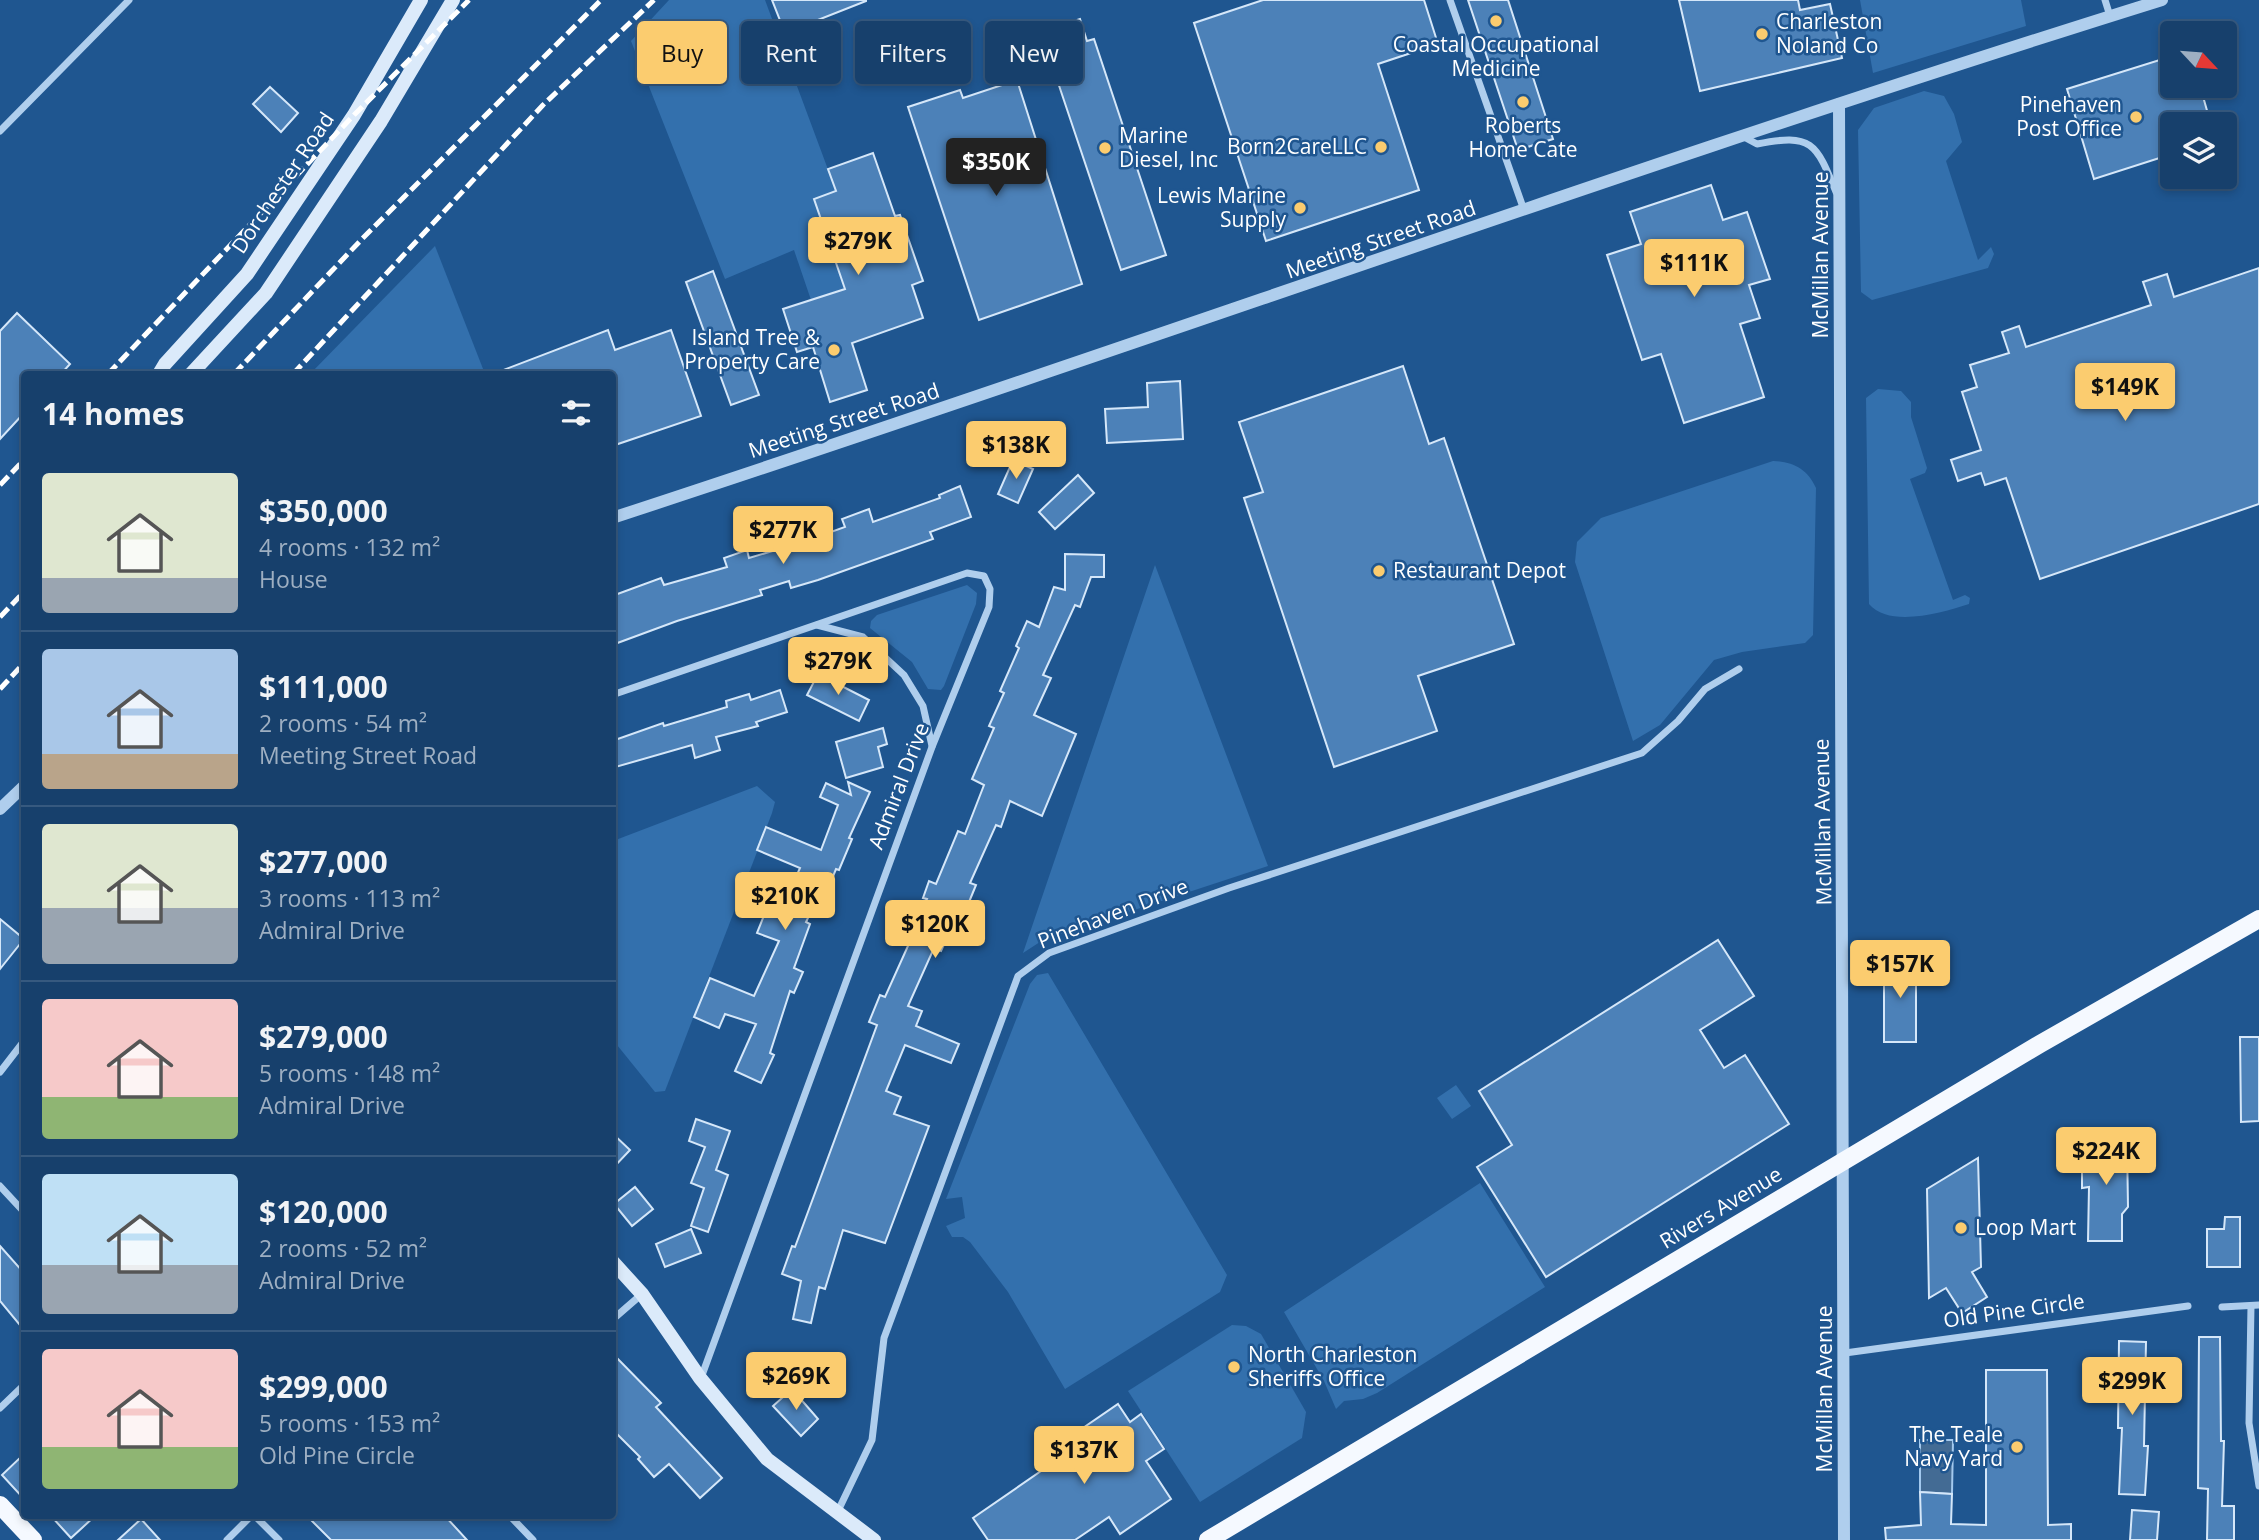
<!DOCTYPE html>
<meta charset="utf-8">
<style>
body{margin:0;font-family:"Open Sans",sans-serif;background:#244b74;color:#f1f3f6;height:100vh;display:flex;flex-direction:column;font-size:26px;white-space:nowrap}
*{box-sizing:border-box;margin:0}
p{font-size:23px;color:#9eafc2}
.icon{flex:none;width:38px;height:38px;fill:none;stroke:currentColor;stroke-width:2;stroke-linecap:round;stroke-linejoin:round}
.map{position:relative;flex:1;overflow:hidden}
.sheet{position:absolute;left:21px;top:371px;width:595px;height:1148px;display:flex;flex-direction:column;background:#17406c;border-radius:7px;box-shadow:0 4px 10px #0003,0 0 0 2px #36597f}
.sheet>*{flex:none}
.hud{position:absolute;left:637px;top:21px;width:665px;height:63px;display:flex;gap:14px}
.needle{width:46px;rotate:116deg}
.fabs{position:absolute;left:2160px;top:21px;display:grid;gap:14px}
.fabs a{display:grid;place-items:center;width:77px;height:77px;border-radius:7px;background:#17406c;box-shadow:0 4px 10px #0003,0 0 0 2px #36597f;font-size:35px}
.price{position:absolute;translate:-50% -60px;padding:0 16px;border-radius:7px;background:#fbcc6f;color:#111;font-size:23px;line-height:46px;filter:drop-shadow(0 2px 4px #0008)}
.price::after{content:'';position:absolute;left:50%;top:42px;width:21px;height:16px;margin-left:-10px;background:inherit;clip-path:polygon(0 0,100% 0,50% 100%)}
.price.active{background:#222;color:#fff}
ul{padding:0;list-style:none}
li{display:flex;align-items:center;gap:21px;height:175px;padding:0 21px}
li+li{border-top:2px solid #36597f}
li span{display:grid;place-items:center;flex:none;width:196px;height:140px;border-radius:7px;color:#555}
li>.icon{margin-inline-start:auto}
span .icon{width:84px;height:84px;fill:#fffc;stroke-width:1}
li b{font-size:30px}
h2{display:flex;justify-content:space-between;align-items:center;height:84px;padding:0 21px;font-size:30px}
.chip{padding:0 24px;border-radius:7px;background:#17406c;box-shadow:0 4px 10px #0003,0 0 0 2px #36597f;font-size:24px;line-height:63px}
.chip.active{background:#fbcc6f;color:#111}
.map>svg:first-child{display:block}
</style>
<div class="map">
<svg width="2259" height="1540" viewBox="0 0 2259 1540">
<rect width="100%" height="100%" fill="#1f5690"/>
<g fill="#3370ad">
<polygon points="669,0 765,0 836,191 814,199 845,288 811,300 794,250 725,279 631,41"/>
<polygon points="1860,0 2021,0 2026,26 1873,73"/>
<polygon points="1924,91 1944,96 1954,114 1962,142 1946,161 1978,260 1991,247 1994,254 1988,268 1872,300 1861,292 1858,130 1874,108"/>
<polygon points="435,246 485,374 310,374"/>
<path d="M1878 389 1901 391 1911 402V417L1927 468 1925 473 1910 479 1953 600 1965 595 1970 598 1969 604C1942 613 1889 628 1869 604L1866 398Z"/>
<path d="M1773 461C1794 462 1807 469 1816 488L1813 635 1805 643 1742 652 1714 660 1660 725 1633 741 1575 562 1577 542 1601 518Z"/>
<polygon points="1155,565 1268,866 1043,940 1023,953"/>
<polygon points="967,585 977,593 976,604 944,686 941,690 928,689 912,662 870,628 871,621 877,615"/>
<polygon points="757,786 775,802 772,813 665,1091 655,1092 613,1040 613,841"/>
<polygon points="1048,973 1227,1275 1220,1292 1065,1389 1008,1292 970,1242 963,1237 952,1237 946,1226 965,1218 962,1197 946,1199 1030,984 1037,975"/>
<polygon points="1456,1085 1471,1106 1452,1119 1437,1098"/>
<polygon points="1480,1183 1545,1287 1377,1393 1363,1399 1344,1401 1336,1409 1324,1381 1284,1312"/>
<polygon points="1232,1325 1246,1326 1261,1334 1306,1412 1302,1438 1200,1502 1128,1391"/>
</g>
<polygon fill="#436b94" stroke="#a3c9ee" stroke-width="2" points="1920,1440 1953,1440 1952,1494 1920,1492"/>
<g fill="#4c81b8" stroke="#d5e7f9" stroke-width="2">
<polygon points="772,0 866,0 866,1 785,33"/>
<polygon points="1263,0 1424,0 1438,44 1378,64 1419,190 1266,241 1194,23"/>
<polygon points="1468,0 1508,0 1553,139 1518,150"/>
<polygon points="1679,0 1798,0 1800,10 1830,4 1842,58 1700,91"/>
<polygon points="1080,19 1087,41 1094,39 1166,255 1121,270 1041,32"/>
<polygon points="2166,58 2172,86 2200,86 2208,114 2186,120 2188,124 2172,124 2172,154 2094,179 2067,89"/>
<polygon points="1017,80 1082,284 979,320 908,107 960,90 963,98"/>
<polygon points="270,87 298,113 281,132 253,104"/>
<polygon points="873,153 895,216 900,215 923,281 912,285 923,318 852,343 867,390 830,402 813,347 797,352 783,309 845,289 814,199 836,191 828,169"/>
<polygon points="1711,185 1723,220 1747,212 1770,279 1749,285 1760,318 1740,324 1764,397 1684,423 1661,354 1642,360 1607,255 1641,244 1630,212"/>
<polygon points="2259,268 2259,504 2040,579 2006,478 1985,485 1981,473 1958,481 1951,460 1981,450 1962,392 1977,387 1970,365 2009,353 2002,332 2019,326 2026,347 2151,305 2143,282 2167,274 2174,297"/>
<polygon points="713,271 759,395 731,405 686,282"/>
<polygon points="17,313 70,364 61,374 24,374 24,413 0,439 0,331"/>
<polygon points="608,330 615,350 671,330 701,416 612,446 612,374 493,374"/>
<polygon points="1403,366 1429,444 1444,438 1514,644 1418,676 1437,731 1334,767 1244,498 1263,492 1239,422"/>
<polygon points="1180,381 1183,439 1107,443 1105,409 1148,407 1147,383"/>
<polygon points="1013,460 1033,469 1018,503 998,494"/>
<polygon points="1078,475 1094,493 1055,529 1039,512"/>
<polygon points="960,486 971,517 930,532 933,539 818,580 791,588 789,581 760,590 762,595 677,621 612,645 612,596 661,578 664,585 727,567 724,558 747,550 749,558 803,542 845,527 842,519 869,509 873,522 940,498 939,495"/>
<polygon points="1065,554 1104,555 1104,577 1091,577 1080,607 1075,605 1043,675 1051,678 1034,715 1076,734 1042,816 1010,801 1001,827 996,825 970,883 976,885 953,941 947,938 941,951 934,948 908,1006 922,1011 916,1026 959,1044 951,1063 905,1045 886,1091 901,1097 894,1114 929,1126 885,1243 843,1230 825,1289 819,1287 811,1323 793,1319 801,1281 782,1274 792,1246 795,1247 877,1025 869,1022 880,995 885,997 912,937 909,936 927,899 923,898 929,881 936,884 958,831 965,834 984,785 972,779 994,728 989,726 1004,693 1000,691 1019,648 1016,646 1027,621 1039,627 1054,587 1065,590"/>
<polygon points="818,674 869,700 859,721 807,695"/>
<polygon points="780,690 787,712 756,722 758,726 716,737 720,750 695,758 692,745 612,768 612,741 663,723 664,726 727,707 726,701 749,694 751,700"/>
<polygon points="883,728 887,744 878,747 883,767 846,778 836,742"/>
<polygon points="848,782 870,792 849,838 852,839 839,870 836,869 827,891 822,889 806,922 810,924 794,968 803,972 794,993 790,991 770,1053 774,1055 761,1083 735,1071 756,1024 725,1014 719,1028 694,1017 710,978 754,996 779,941 757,933 767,908 780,913 800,868 757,850 766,827 821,850 838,805 820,797 826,783 851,795"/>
<polygon points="0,919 24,939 0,969"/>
<polygon points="1718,940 1754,996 1700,1030 1724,1068 1745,1055 1789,1124 1546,1277 1477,1167 1512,1145 1479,1091"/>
<rect x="1884" y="957" width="32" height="85"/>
<polygon points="2240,1037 2259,1037 2259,1121 2241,1122"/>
<polygon points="696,1119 730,1131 716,1170 728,1175 708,1232 691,1226 704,1188 691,1183 705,1147 689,1141"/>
<polygon points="612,1133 630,1150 612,1169"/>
<polygon points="2093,1134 2116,1134 2115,1137 2122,1137 2122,1144 2127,1144 2128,1207 2122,1214 2122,1241 2088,1241 2089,1187 2082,1188 2082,1164 2089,1164 2089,1138 2094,1137"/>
<polygon points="1978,1158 1981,1267 1972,1272 1987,1297 1962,1313 1946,1288 1929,1298 1927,1189"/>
<polygon points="635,1187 653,1209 632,1226 614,1204"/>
<polygon points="2225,1217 2240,1217 2240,1267 2207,1267 2207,1229 2224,1229"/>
<polygon points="691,1229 701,1253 665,1267 656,1244"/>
<polygon points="0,1246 24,1273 24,1330 0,1301"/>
<polygon points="2199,1337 2220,1337 2221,1441 2224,1441 2222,1506 2234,1506 2234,1540 2207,1540 2208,1489 2198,1488"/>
<polygon points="2119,1341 2146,1342 2144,1446 2148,1446 2145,1495 2119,1494 2122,1428 2118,1428"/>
<polygon points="612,1353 661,1403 656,1407 722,1478 700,1498 669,1464 654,1477 638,1459 640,1457 612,1429"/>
<polygon points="1986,1370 2047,1370 2048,1525 2071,1524 2071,1540 1886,1540 1885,1528 1921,1525 1920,1492 1952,1494 1951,1524 1986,1525"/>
<polygon points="792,1389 818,1419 801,1436 773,1406"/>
<polygon points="1118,1404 1130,1422 1141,1414 1164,1449 1146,1461 1171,1499 1120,1534 1109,1517 1075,1540 988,1540 973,1518 1070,1451 1064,1441"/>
<polygon points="24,1454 24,1499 2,1475"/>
<polygon points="2132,1510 2159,1512 2157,1540 2130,1540"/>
<polygon points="51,1516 95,1516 71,1538"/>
<polygon points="307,1516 445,1516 467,1540 331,1540"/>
<polygon points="141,1519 160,1540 118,1540"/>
</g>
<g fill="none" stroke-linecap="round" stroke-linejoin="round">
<g stroke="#afceed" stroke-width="7">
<polyline points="1450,0 1524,210"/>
<polyline points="2105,0 2110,16"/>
<polyline points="0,131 129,0"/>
<path d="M1744 137 1757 144C1812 133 1816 143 1836 192"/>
<polyline points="817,625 863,637 904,675 923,706 932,746"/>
<polyline points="612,695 967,573 984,576 990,589 989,607 932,747 701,1378"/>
<polyline points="0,1072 24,1041"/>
<polyline points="0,1186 24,1212"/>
<polyline points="2251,1306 2249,1423 2259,1486"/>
<polyline points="2222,1307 2259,1305"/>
<polyline points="612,1320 642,1294"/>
<polyline points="1845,1353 2188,1306"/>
<polyline points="0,1408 24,1385"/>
<polyline points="837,1513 872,1440 884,1338 1018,976 1049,953 1229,888 1642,753 1678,721 1705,689 1739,669"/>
<polyline points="255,1516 279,1540"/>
<polyline points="510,1516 533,1540"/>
<polyline points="227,1540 251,1516"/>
</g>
<g stroke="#afceed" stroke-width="12">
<polyline points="1839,104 1844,1540"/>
<path d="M612 518C1130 349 1642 162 2162 0"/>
<polyline points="0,809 24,786"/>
</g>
<g stroke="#dbeafa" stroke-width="14">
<polyline points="159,374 165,364 247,274 354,115 421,0"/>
<polyline points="191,374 266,293 381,121 453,0"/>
<polyline points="612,1261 642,1294 700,1378 767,1459 874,1540"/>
</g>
<g stroke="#f5f9ff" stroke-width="18">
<polyline points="0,1505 33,1540"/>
<polyline points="1208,1540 2040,1044 2259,919"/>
</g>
<g stroke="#fff" stroke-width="5" stroke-dasharray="12 5" stroke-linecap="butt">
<polyline points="108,374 354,115 469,0"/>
<polyline points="234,374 362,239 601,0"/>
<polyline points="293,374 543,105 654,0"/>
<polyline points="0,485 24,460"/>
<polyline points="0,617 24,592"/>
<polyline points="0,689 24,663"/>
</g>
</g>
<g fill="#fbcc6f" stroke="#1f5690" stroke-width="2.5">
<circle cx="1496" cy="21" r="7"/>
<circle cx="1762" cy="34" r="7"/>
<circle cx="1523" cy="102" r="7"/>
<circle cx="2136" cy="117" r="7"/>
<circle cx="1381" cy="147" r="7"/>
<circle cx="1105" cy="148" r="7"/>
<circle cx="1300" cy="208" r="7"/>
<circle cx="834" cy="350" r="7"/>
<circle cx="1379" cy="571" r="7"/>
<circle cx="1961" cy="1228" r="7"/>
<circle cx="1234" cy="1367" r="7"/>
<circle cx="2017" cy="1447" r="7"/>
</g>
<g text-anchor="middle" stroke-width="5" stroke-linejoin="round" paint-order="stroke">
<g font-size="21" fill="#fff" stroke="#1f5690" text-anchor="start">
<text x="1776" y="29">Charleston<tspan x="1776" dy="24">Noland Co</tspan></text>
<text x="1496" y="52" text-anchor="middle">Coastal Occupational<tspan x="1496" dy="24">Medicine</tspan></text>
<text x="2122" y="112" text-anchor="end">Pinehaven<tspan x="2122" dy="24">Post Office</tspan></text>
<text x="1523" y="133" text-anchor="middle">Roberts<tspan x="1523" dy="24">Home Cate</tspan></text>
<text x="1119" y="143">Marine<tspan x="1119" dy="24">Diesel, Inc</tspan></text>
<text x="1367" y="154" text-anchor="end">Born2CareLLC</text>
<text x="1286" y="203" text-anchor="end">Lewis Marine<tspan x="1286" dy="24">Supply</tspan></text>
<text x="820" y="345" text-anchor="end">Island Tree &amp;<tspan x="820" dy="24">Property Care</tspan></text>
<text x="1393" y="578">Restaurant Depot</text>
<text x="1975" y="1235">Loop Mart</text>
<text x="1248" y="1362">North Charleston<tspan x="1248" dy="24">Sheriffs Office</tspan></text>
<text x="2003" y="1442" text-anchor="end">The Teale<tspan x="2003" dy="24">Navy Yard</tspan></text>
</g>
<g font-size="21" fill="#fff" stroke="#1f5690">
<text transform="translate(283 183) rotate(-56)" y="7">Dorchester Road</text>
<text transform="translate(1381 240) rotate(-19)" y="7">Meeting Street Road</text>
<text transform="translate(1821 255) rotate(-90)" y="7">McMillan Avenue</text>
<text transform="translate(844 421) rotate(-18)" y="7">Meeting Street Road</text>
<text transform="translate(899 786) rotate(-69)" y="7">Admiral Drive</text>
<text transform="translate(1823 822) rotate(-91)" y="7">McMillan Avenue</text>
<text transform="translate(1113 914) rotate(-21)" y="7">Pinehaven Drive</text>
<text transform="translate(1721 1208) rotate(-31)" y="7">Rivers Avenue</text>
<text transform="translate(2014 1311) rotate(-8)" y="7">Old Pine Circle</text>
<text transform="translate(1825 1389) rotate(-90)" y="7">McMillan Avenue</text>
</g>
</g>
</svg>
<div class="fabs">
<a><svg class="needle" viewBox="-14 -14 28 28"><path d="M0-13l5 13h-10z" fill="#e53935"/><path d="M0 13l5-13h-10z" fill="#9eafc2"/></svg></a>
<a><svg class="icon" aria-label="layers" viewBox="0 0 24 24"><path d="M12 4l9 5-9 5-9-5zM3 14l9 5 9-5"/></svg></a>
</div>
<b class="price active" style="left:996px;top:198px">$350K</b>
<b class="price" style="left:858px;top:277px">$279K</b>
<b class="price" style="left:1694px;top:299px">$111K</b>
<b class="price" style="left:2125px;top:423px">$149K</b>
<b class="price" style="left:1016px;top:481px">$138K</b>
<b class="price" style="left:783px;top:566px">$277K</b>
<b class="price" style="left:838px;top:697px">$279K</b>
<b class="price" style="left:785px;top:932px">$210K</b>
<b class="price" style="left:935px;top:960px">$120K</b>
<b class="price" style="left:1900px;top:1000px">$157K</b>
<b class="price" style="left:2106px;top:1187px">$224K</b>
<b class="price" style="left:796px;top:1412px">$269K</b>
<b class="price" style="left:2132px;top:1417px">$299K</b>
<b class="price" style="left:1084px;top:1486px">$137K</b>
<div class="hud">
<a class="chip active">Buy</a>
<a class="chip">Rent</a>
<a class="chip">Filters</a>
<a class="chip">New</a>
</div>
<section class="sheet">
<h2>14 homes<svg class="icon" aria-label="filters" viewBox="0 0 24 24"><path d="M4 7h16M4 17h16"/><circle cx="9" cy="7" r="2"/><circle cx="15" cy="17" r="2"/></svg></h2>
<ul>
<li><span style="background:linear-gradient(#dfe7d0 75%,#9aa5b1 0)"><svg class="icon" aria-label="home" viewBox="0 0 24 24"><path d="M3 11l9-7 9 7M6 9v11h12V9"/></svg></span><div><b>$350,000</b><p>4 rooms · 132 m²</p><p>House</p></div></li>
<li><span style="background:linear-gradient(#a9c7e8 75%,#b9a48a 0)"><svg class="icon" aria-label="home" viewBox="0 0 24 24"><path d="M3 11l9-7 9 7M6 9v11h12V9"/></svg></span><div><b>$111,000</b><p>2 rooms · 54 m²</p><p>Meeting Street Road</p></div></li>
<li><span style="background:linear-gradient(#dfe7d0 60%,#9aa5b1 0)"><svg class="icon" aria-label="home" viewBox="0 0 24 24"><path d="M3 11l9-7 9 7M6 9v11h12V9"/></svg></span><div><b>$277,000</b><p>3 rooms · 113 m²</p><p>Admiral Drive</p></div></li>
<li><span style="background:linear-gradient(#f6c9c9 70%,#8fb573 0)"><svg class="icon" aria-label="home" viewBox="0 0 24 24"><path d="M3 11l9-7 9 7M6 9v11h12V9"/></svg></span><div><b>$279,000</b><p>5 rooms · 148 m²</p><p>Admiral Drive</p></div></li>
<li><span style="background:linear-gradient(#bfe0f5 65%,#9aa5b1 0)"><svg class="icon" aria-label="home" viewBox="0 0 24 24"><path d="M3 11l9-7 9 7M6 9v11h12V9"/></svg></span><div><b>$120,000</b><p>2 rooms · 52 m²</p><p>Admiral Drive</p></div></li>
<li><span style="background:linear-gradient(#f6c9c9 70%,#8fb573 0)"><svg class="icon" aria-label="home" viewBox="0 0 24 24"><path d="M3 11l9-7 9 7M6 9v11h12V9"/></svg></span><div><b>$299,000</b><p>5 rooms · 153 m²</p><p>Old Pine Circle</p></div></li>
</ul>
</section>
</div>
